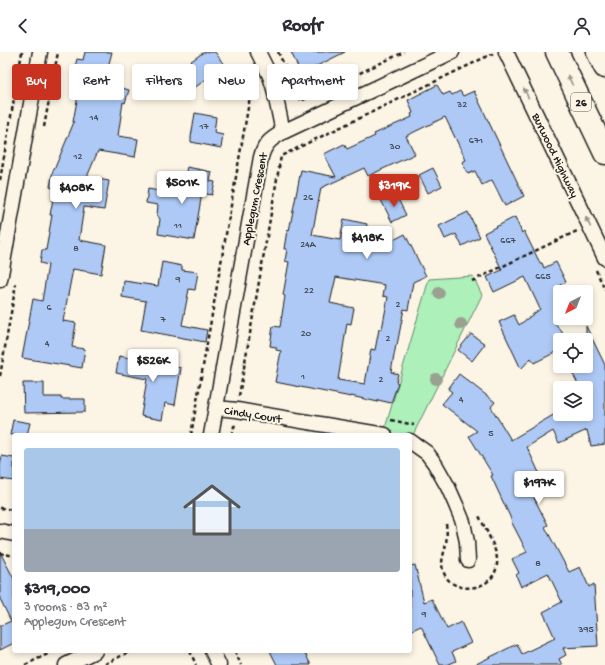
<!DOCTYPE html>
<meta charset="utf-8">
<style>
body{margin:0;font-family:"Gochi Hand",sans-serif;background:#f2f2f3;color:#2b2b33;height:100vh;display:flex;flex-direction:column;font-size:15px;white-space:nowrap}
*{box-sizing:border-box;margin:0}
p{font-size:13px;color:#7c7c81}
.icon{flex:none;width:22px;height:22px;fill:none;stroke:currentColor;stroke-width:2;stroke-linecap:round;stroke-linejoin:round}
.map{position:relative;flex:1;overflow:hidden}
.details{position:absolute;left:12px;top:381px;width:400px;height:220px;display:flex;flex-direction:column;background:#fff;border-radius:4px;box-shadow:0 2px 6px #0003}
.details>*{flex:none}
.hud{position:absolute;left:12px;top:12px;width:400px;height:36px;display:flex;gap:8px}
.needle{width:26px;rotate:222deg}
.tools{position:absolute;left:553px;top:233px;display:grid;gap:8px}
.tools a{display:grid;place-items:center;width:40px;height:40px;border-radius:4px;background:#fff;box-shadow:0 2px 6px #0003;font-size:20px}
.price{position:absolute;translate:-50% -34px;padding:0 9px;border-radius:4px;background:#fff;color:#222;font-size:13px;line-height:26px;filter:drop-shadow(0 1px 2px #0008)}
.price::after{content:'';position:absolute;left:50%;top:24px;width:12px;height:9px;margin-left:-6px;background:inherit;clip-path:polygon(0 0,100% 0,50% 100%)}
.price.on{background:#c8321e;color:#fff}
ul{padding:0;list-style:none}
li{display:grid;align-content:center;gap:8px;height:212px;padding:0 12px}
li+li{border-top:1px solid #e1e1e2}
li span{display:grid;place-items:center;height:124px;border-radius:4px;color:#555}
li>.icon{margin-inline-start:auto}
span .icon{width:72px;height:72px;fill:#fffc;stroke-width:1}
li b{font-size:17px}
.chip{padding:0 14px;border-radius:4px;background:#fff;box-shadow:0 2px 6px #0003;font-size:14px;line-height:36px}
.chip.on{background:#c8321e;color:#fff}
header{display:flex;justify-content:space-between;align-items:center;height:52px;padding:0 12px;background:#fff;font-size:18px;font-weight:800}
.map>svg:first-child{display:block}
</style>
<header><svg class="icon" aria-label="back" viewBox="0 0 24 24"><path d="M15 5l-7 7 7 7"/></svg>Roofr<svg class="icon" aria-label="person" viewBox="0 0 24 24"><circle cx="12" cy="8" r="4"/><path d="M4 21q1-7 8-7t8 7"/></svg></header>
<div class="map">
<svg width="605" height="613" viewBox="0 0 605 613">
<rect width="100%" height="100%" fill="#fcf5e5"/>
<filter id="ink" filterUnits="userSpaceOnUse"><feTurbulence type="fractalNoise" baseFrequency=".025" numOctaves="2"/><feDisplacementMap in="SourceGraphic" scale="8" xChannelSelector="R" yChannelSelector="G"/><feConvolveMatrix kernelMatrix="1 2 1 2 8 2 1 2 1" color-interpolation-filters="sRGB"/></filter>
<g filter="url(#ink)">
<polygon fill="#adf0ba" stroke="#64866b" points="473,224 482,243 410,389 410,383 383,383 429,227"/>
<g fill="#aec9f6" stroke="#1c1c1c" fill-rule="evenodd">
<polygon points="85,0 112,0 104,31 129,38 125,51 123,50 118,84 138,87 135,105 98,99 87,125 109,129 104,158 84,155 79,188 106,193 101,222 73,217 63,269 76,271 72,295 85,297 82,316 22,306 33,247 42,249 48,213 40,211 42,198 46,198 52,163 50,163 55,137 50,135 53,118 54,118 74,70 73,70 82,21 74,19 77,7 83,8"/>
<polygon points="204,0 215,0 225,14 194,36 180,17"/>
<polygon points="291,0 345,0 301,22"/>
<path d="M437 33 443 43 450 40 452 43 460 39 463 44 474 39 524 144 505 154 492 128 482 133 475 119 468 122 462 110 466 108 445 65 406 84 415 102 368 124 364 116 321 136 312 183 340 188 344 167 367 172 364 189 384 193 405 182 426 224 413 230 408 258 404 257 397 293H396L391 320 398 322 396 330 398 331 391 351 378 348V350L351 344V345L275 330 281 299 276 298V295L270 294 273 274 280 275 285 244 283 243 289 210 285 209 287 197H284L287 178 289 179 301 118 336 125 324 102 344 92 347 97 375 84 374 82 412 65 411 62 413 61 408 48ZM336 225 385 233 383 244 388 245 382 277H379L375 298 371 297 365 332 338 328 347 271 351 272 354 256 330 251Z"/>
<polygon points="195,61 216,65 214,81 223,83 221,96 191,90 191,85"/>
<polygon points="187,115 212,120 210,129 215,130 212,143 202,141 194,188 158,182 160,167 157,163 158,153 146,151 148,137 181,143"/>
<polygon points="433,116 442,134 428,141 419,123"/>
<polygon points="395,141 406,163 392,170 381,148"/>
<polygon points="468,160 480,185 462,194 456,182 445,187 439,174"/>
<polygon points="515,165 522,181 524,179 540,211 542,211 544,216 556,210 566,230 560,233 560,268 555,271 568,288 560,288 560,298 534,311 531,306 521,317 499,270 514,263 519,273 540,257 525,225 494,240 487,225 502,218 484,181"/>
<polygon points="162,210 182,214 182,218 198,220 195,238 189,237 182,273 207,278 205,290 141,278 146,249 122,245 124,229 158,234"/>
<polygon points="586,274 605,313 605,392 591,394 587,378 559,391 553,379 527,395 548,440 534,446 548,473 545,475 569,520 580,515 589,535 594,532 598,594 563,596 566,603 559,607 562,613 474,613 517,592 522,602 555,586 543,560 562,550 548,521 521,535 516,523 519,521 512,507 527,500 511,469 512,469 491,424 493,423 469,384 477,379 442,352 452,340 448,337 459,322 495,350 491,355 511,388 555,362 586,362 586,336 580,336 569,314 586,314"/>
<polygon points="471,282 485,292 472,309 458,298"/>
<polygon points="119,304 146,309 146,306 166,310 165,313 181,316 175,353 165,351 162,368 141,364 147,327 116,321"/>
<polygon points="23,331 44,331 44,345 61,345 61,347 85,347 85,360 24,361"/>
<polygon points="13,368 30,371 27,383 10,383"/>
<polygon points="2,404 14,406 14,429 0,427 0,414"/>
<polygon points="0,500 14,527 14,591 0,598 0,574 11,569 0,547"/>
<polygon points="415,513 424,550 432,547 447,577 461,570 471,591 452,600 456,609 447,613 440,613 421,574 410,579 410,514"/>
<polygon points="270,599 304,599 311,613 277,613"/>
</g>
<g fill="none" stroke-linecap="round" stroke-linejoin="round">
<defs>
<g id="minor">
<polyline points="258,0 270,24 274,37 283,80"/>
<polyline points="506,0 605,206"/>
<polyline points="0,228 40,0"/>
<polyline points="216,356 237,358 385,383"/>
<path d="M211 383 261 105C265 91 271 87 283 80L452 0"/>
<polyline points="410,389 427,401 435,412 448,435 456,453 463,470 467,490 468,508"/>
<polyline points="0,479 14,482"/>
<polyline points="212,599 219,613"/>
<polyline points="66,613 95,599"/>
</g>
<g id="trunk">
<polyline points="557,0 605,101"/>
<polyline points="598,0 605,15"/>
</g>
</defs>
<use href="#minor" stroke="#1c1c1c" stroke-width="17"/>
<use href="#trunk" stroke="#1c1c1c" stroke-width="25"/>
<g stroke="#1c1c1c" stroke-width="2.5" stroke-dasharray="4 3" stroke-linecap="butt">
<polyline points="278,0 301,49 404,0"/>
<polyline points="44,75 58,0"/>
<polyline points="0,128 22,0"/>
<polyline points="596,218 605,238"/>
<polyline points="472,229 577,179"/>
<polyline points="0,324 16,232"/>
<polyline points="239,344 281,104 492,2 492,3"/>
<polyline points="391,368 414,373"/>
<polyline points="191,383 252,33 251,24"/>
<polyline points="232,383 234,374 236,374"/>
<polyline points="0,456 14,458"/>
<path d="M446 472C447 478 447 485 446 491 445 500 440 508 443 518 450 546 500 540 497 507 496 495 484 474 478 462"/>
<polyline points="0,501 14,504"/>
<polyline points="190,599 196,613"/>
<polyline points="235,599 241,613"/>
<polyline points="105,612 131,599"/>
<polyline points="25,613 54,599"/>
</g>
<use href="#minor" stroke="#fcf5e5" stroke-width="14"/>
<use href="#trunk" stroke="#fcf5e5" stroke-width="22"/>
</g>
<g fill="#99a190">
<circle cx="439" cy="241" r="6"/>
<circle cx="461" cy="272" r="6"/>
<circle cx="436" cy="327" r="6"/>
</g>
<defs><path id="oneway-solid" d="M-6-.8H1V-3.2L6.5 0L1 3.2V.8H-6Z"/></defs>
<g fill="#97938b">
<use href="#oneway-solid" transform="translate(570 28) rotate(-116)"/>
<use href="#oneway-solid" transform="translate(526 41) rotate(-116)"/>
<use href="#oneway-solid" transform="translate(588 170) rotate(-116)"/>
</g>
</g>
<g text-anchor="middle" stroke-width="4" stroke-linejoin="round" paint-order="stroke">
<g font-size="10" fill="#404752">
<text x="462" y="55">32</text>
<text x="94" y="68">14</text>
<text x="204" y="77">17</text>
<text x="476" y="91">671</text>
<text x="395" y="97">30</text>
<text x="78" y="107">12</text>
<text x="308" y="148">26</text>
<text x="178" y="176">11</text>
<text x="508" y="191">667</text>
<text x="308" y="195">24A</text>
<text x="76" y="199">8</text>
<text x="543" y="227">665</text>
<text x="178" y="230">9</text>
<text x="309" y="241">22</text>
<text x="398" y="255">2</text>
<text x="49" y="258">6</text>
<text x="163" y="270">7</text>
<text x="306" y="284">20</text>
<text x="388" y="289">2</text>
<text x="47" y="294">4</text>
<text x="303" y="327">1</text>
<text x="381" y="330">2</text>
<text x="461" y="350">4</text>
<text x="491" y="384">5</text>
<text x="538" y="514">8</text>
<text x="424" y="565">9</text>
<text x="586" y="580">395</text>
</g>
<rect fill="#fcf5e5" stroke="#5f5d58" stroke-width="1" x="571" y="41" width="20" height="18" rx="3"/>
<g font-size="11" font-weight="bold" fill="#1c1c1c">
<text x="581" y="54">26</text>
</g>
<g font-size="12" fill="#1c1c1c" stroke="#fcf5e5">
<text transform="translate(556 103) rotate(64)" y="4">Burwood Highway</text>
<text transform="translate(254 147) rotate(-79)" y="4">Applegum Crescent</text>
<text transform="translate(253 362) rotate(9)" y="4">Cindy Court</text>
</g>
</g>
</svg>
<div class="tools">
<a><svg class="needle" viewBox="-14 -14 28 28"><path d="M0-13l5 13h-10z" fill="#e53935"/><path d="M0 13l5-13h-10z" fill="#7c7c81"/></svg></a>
<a><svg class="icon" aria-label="locate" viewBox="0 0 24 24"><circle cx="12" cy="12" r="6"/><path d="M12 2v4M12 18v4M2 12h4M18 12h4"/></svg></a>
<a><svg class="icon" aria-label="layers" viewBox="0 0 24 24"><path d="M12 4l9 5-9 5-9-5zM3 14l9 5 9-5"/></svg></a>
</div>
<b class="price" style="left:182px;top:153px">$501K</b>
<b class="price on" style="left:394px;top:156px">$319K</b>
<b class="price" style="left:76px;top:158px">$408K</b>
<b class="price" style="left:367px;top:208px">$418K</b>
<b class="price" style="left:153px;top:331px">$526K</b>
<b class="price" style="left:539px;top:453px">$197K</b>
<div class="hud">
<a class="chip on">Buy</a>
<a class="chip">Rent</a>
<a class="chip">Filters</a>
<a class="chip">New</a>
<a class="chip">Apartment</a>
</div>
<section class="details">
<ul>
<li><span style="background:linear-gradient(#a9c7e8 65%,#9aa5b1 0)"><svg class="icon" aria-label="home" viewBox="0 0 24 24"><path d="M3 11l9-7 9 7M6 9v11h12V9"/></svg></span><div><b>$319,000</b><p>3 rooms · 83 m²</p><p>Applegum Crescent</p></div></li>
</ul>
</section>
</div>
